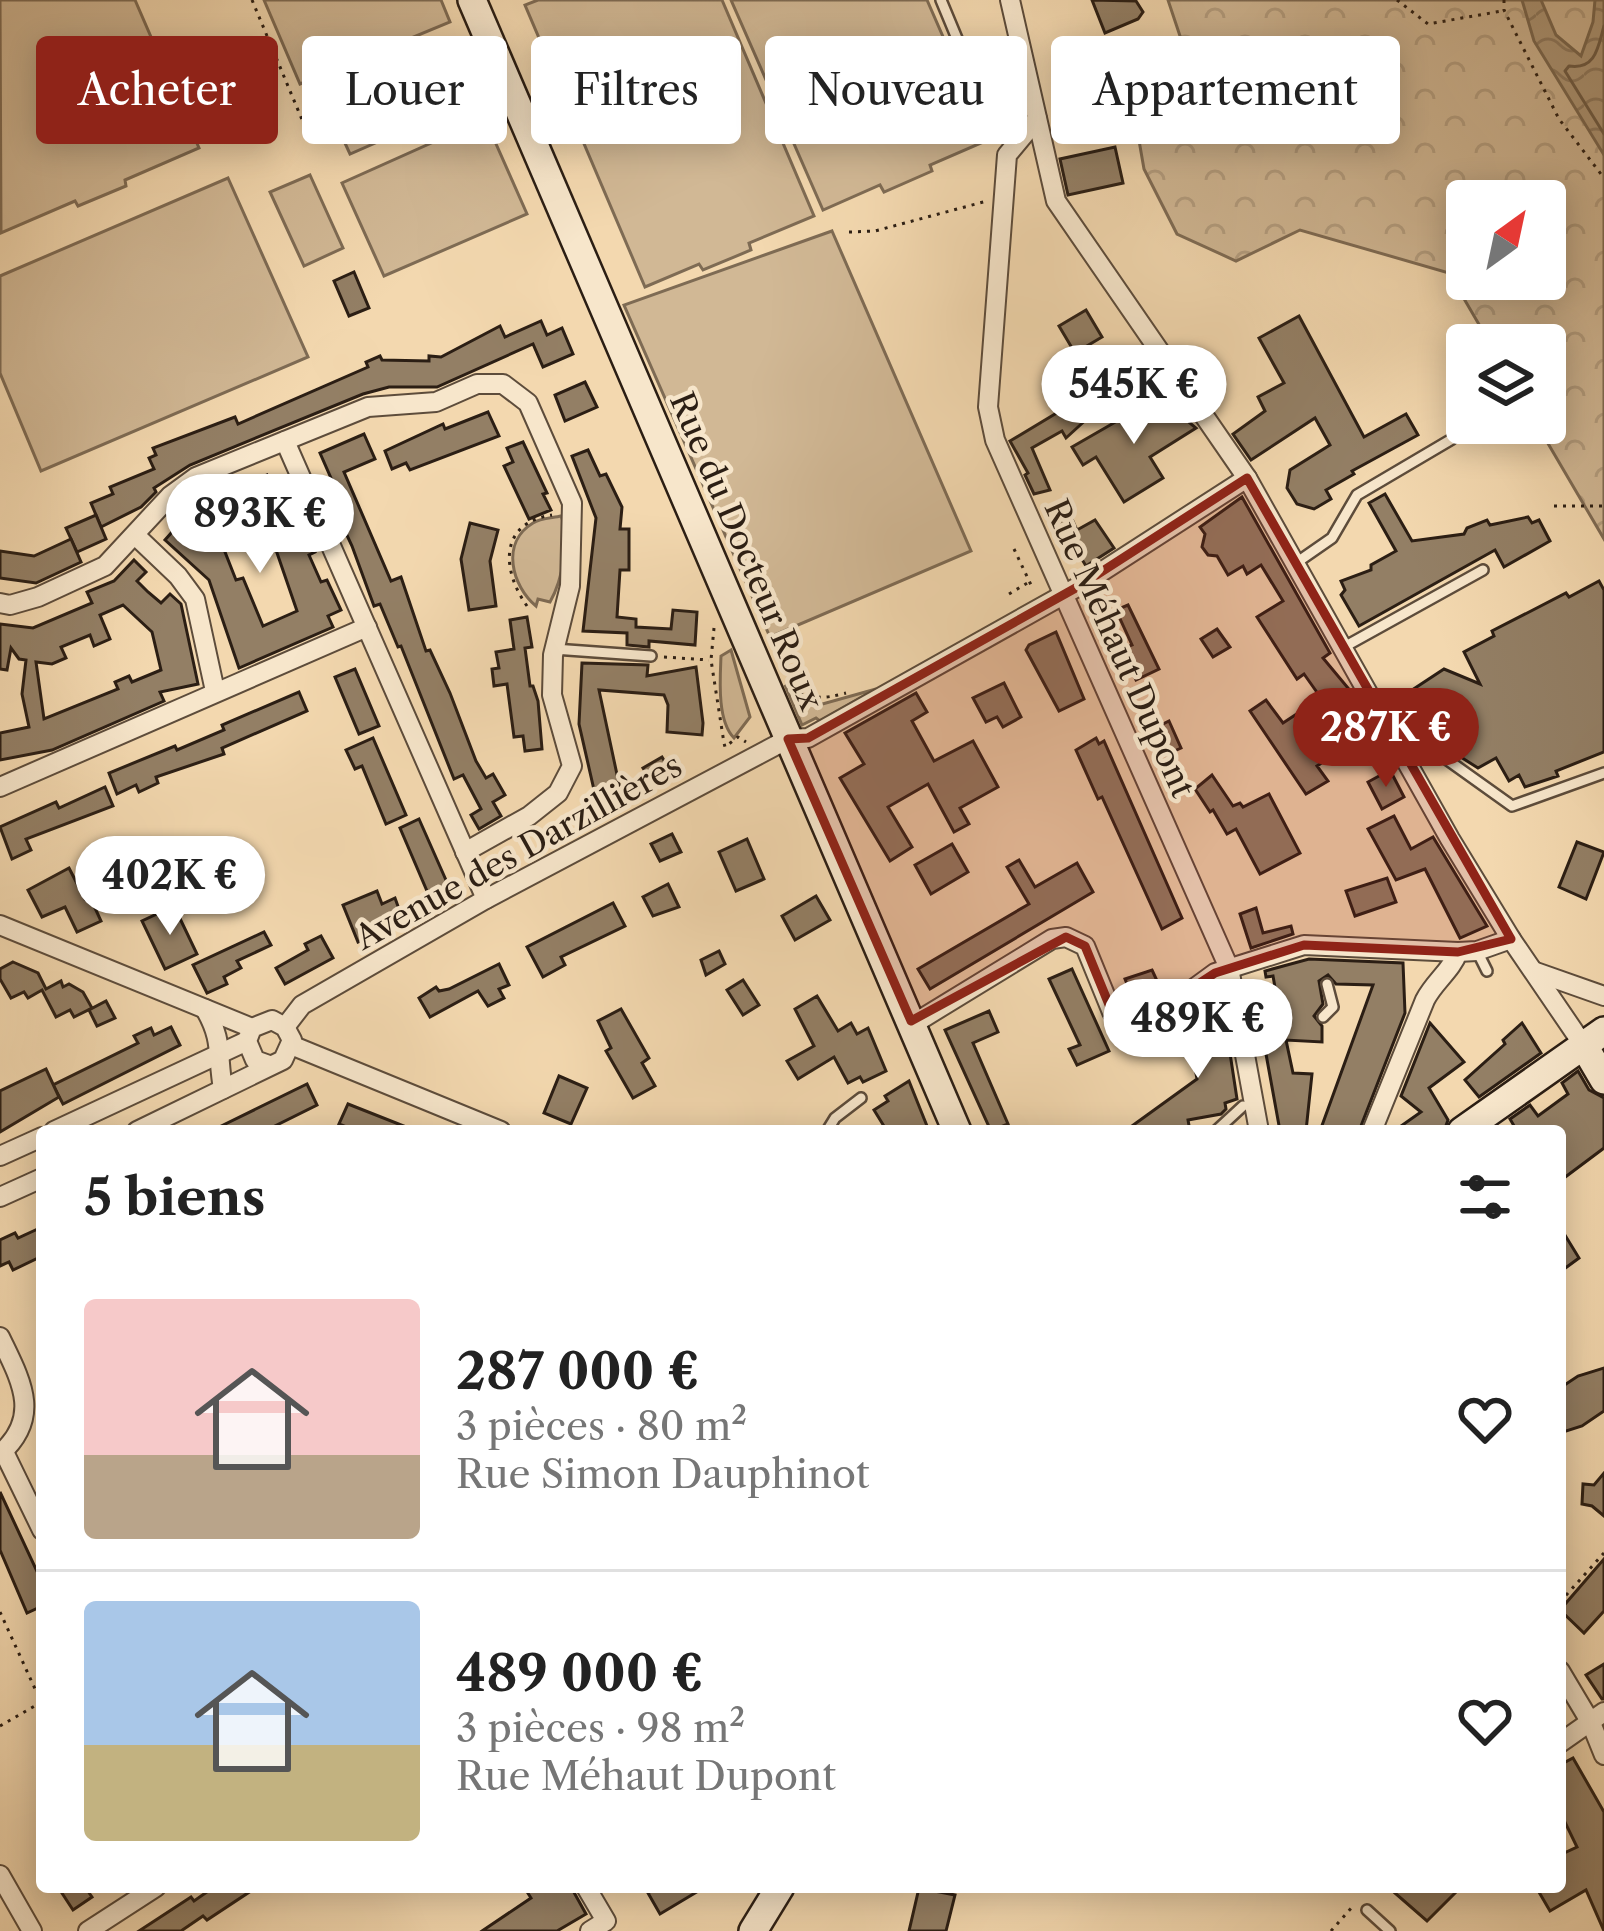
<!DOCTYPE html>
<html lang="fr">
<meta charset="utf-8">
<style>
body{margin:0;font-family:"Libre Caslon Text",serif;background:#f6f6f6;color:#222;height:100vh;display:flex;flex-direction:column;font-size:45px;white-space:nowrap}
*{box-sizing:border-box;margin:0}
p{font-size:39px;color:#767676}
.icon{flex:none;width:66px;height:66px;fill:none;stroke:currentColor;stroke-width:2;stroke-linecap:round;stroke-linejoin:round}
.map{position:relative;flex:1;overflow:hidden}
.sheet{position:absolute;left:36px;top:1125px;width:1530px;height:768px;display:flex;flex-direction:column;background:#fff;border-radius:12px;box-shadow:0 6px 30px #0003}
.sheet>*{flex:none}
.guide{position:absolute;left:36px;top:36px;width:1533px;height:108px;display:flex;gap:24px}
.needle{width:78px;rotate:33deg}
.tools{position:absolute;left:1446px;top:180px;display:grid;gap:24px}
.tools a{display:grid;place-items:center;width:120px;height:120px;border-radius:12px;background:#fff;box-shadow:0 6px 30px #0003;font-size:60px}
.price{position:absolute;translate:-50% -102px;padding:0 27px;border-radius:42px;background:#fff;color:#222;font-size:39px;line-height:78px;filter:drop-shadow(0 3px 6px #0008)}
.price::after{content:'';position:absolute;left:50%;top:72px;width:36px;height:27px;margin-left:-18px;background:inherit;clip-path:polygon(0 0,100% 0,50% 100%)}
.price.current{background:#8f2418;color:#fff}
ul{padding:0;list-style:none}
li{display:flex;align-items:center;gap:36px;height:300px;padding:0 48px}
li+li{border-top:3px solid #e0e0e0}
li span{display:grid;place-items:center;flex:none;width:336px;height:240px;border-radius:12px;color:#555}
li>.icon{margin-inline-start:auto}
span .icon{width:144px;height:144px;fill:#fffc;stroke-width:1}
li b{font-size:51px}
h2{display:flex;justify-content:space-between;align-items:center;height:144px;padding:0 48px;font-size:51px}
.tag{padding:0 42px;border-radius:12px;background:#fff;box-shadow:0 6px 30px #0003;font-size:42px;line-height:108px}
.tag.current{background:#8f2418;color:#fff}
.map>svg:first-child{display:block}
</style>
<div class="map">
<svg width="1604" height="1931" viewBox="0 0 1604 1931">
<defs>
<pattern id="forest-crowns" width="20" height="18" patternUnits="userSpaceOnUse" patternTransform="scale(3)"><rect width="20" height="18" fill="#d1b895"/><path d="M2 6a3 3 0 1 1 6 0M12 15a3 3 0 1 1 6 0" fill="none" stroke="#b49e80"/></pattern>
<pattern id="water-waves" width="16" height="10" patternUnits="userSpaceOnUse" patternTransform="scale(3)"><rect width="16" height="10" fill="#af997a"/><path d="M0 5q4-4 8 0t8 0" fill="none" stroke="#8f7c63"/></pattern>
</defs>
<rect width="100%" height="100%" fill="#f3d8af"/>
<filter id="stains"><feTurbulence type="fractalNoise" baseFrequency=".00167" numOctaves="4"/><feColorMatrix values="0 0 0 0 .2 0 0 0 0 .09 0 0 0 0 .02 0 0 0 .5 -.17"/></filter>
<radialGradient id="worn" r=".72"><stop offset=".6" stop-color="#630" stop-opacity="0"/><stop offset="1" stop-color="#630" stop-opacity=".3"/></radialGradient>
<g fill="#d1b895" stroke="#7e6b54" stroke-width="3">
<polygon points="0,0 135,0 199,148 125,180 126,186 78,206 75,201 1,233"/>
<polygon points="264,0 441,0 450,22 300,84"/>
<polygon points="538,0 722,0 814,216 749,243 751,250 703,270 699,264 645,287 525,5"/>
<polygon points="731,0 927,0 988,140 930,165 932,171 884,192 880,185 823,210"/>
<polygon points="432,56 457,107 350,154 326,102"/>
<polygon points="485,119 527,214 384,276 342,183"/>
<polygon points="310,175 343,248 304,266 270,192"/>
<polygon points="228,178 308,357 41,471 0,373 0,276"/>
<polygon points="832,231 971,551 770,637 624,305"/>
<path d="M561 516C571 539 562 581 550 602L538 599 536 606C512 586 500 543 533 523 540 518 553 518 561 516Z"/>
<path d="M731 650 750 717 734 738C717 721 720 680 721 656Z"/>
<polygon points="785,685 801,703 819,705 876,689 820,721 816,718 802,725"/>
</g>
<path fill="url(#forest-crowns)" stroke="#7e6b54" stroke-width="3" fill-rule="evenodd" d="M1168 0H1604V539L1536 423H1545V345H1491L1449 273 1300 230 1236 261 1177 234 1144 169 1130 89 1189 63ZM1467 201H1545V279H1467Z"/>
<polygon fill="url(#water-waves)" stroke="#7a6851" stroke-width="3" points="1522,0 1541,0 1556,35 1581,56 1593,22 1595,0 1604,0 1604,155 1534,41"/>
<g fill="none" stroke-linecap="round" stroke-linejoin="round">
<path stroke="#6d5c47" stroke-width="3" d="M1604 26C1598 47 1596 70 1569 66L1565 71 1604 134"/>
</g>
<g fill="#937f65" stroke="#2b1e14" stroke-width="3" fill-rule="evenodd">
<polygon points="1092,0 1136,1 1143,12 1138,19 1105,33"/>
<polygon points="1115,147 1123,183 1068,195 1060,159"/>
<polygon points="354,272 369,308 349,316 334,281"/>
<polygon points="1086,310 1102,337 1075,353 1059,326"/>
<polygon points="1299,316 1364,437 1406,414 1418,435 1352,471 1354,474 1326,490 1331,499 1314,509 1297,504 1287,488 1290,470 1330,445 1315,418 1251,460 1233,434 1265,411 1258,397 1284,383 1259,338"/>
<polygon points="541,321 547,335 562,328 573,354 543,367 533,344 437,387 389,387 363,394 190,465 154,488 156,492 141,507 101,527 91,503 113,494 110,487 154,469 149,458 156,455 153,448 235,417 238,424 368,367 366,362 380,356 382,360 429,361 429,356 441,357 500,326 505,337"/>
<polygon points="1133,367 1137,373 1066,438 1062,431 1032,448 1050,490 1034,494 1025,475 1028,473 1010,441"/>
<polygon points="585,382 597,407 565,421 555,395"/>
<polygon points="1157,398 1180,420 1184,418 1196,428 1150,457 1163,478 1124,502 1096,457 1083,465 1072,447"/>
<polygon points="488,412 499,436 410,470 406,463 392,469 385,451 443,424 445,429"/>
<polygon points="364,434 375,459 344,472 391,581 401,577 426,651 430,650 450,693 476,761 486,778 493,774 505,795 493,802 501,816 479,829 471,815 481,809 463,775 454,779 401,646 398,647 380,604 374,606 352,546 345,531 340,533 328,506 341,501 320,453"/>
<polygon points="523,442 547,493 543,494 551,510 529,519 504,466 513,462 507,448"/>
<polygon points="588,450 600,476 606,474 622,507 620,529 629,529 629,570 620,570 617,617 636,619 636,627 671,629 673,610 697,612 695,645 649,641 649,647 627,645 627,633 583,631 596,518 572,456"/>
<polygon points="267,475 277,497 290,492 315,552 309,555 321,582 327,580 341,610 328,616 333,627 239,668 209,580 165,540 196,505 193,496 206,487 215,511 193,520 223,547 236,580 243,578 263,626 297,611 276,550 258,507 253,509 243,485"/>
<polygon points="1385,494 1412,541 1464,534 1467,528 1487,520 1490,525 1528,517 1532,523 1539,520 1550,541 1504,567 1495,550 1359,626 1341,595 1345,590 1341,581 1371,570 1371,565 1396,551 1369,503"/>
<polygon points="1242,497 1330,653 1323,658 1353,694 1335,704 1359,739 1317,766 1328,781 1306,794 1250,711 1266,700 1283,723 1321,698 1304,674 1297,679 1257,617 1283,601 1261,565 1247,574 1243,566 1228,575 1217,556 1208,555 1202,547 1205,534 1200,527"/>
<polygon points="1067,508 1077,530 1095,520 1114,548 1086,566 1067,535 1060,539 1051,518"/>
<polygon points="96,515 106,539 77,552 66,528"/>
<polygon points="470,523 498,530 490,561 496,606 469,610 461,559"/>
<polygon points="71,539 81,562 36,583 0,578 0,551 34,556"/>
<path d="M134 560 146 572 137 581 148 592 161 603 170 594 181 604 198 684 160 692 164 701 52 750 0 760V733L29 727 22 694 26 660 19 659 11 648 7 670 0 669V624L33 628 92 603 87 592 114 581ZM123 605 152 632 161 670 132 682 129 676 115 682 118 689 44 719 36 662 52 664 66 658 61 647 90 635 94 646 110 639 100 615Z"/>
<polygon points="1599,581 1604,590 1604,752 1556,771 1558,776 1525,787 1519,775 1509,781 1496,758 1478,768 1434,740 1409,692 1444,669 1480,684 1464,652 1494,636 1492,631 1566,593 1569,597"/>
<polygon points="1128,605 1159,669 1136,680 1122,649 1132,645 1116,610"/>
<polygon points="527,617 532,647 525,648 530,686 533,686 538,701 542,749 525,751 523,736 514,737 507,684 494,686 492,669 499,668 496,652 514,649 510,620"/>
<polygon points="1217,629 1230,647 1213,657 1201,639"/>
<polygon points="1056,632 1084,699 1059,711 1026,650 1029,645"/>
<polygon points="582,663 648,665 647,676 696,667 703,723 702,735 667,732 668,705 664,695 599,690 622,798 597,803 579,724"/>
<polygon points="355,669 379,726 359,734 335,677"/>
<polygon points="1004,683 1021,717 1003,727 997,717 986,722 973,698"/>
<polygon points="299,692 307,711 222,748 224,754 156,777 158,783 139,792 136,785 117,794 109,773 175,746 177,750 224,730 222,725"/>
<polygon points="916,693 927,712 912,721 934,761 973,741 998,787 960,808 969,824 954,832 928,784 888,807 912,847 890,861 840,778 864,764 845,733"/>
<polygon points="1169,721 1181,748 1165,755 1153,729"/>
<polygon points="373,738 406,815 386,824 362,766 355,769 346,750"/>
<polygon points="1096,738 1099,744 1104,741 1182,918 1162,929 1102,797 1098,799 1076,750"/>
<polygon points="662,757 671,772 652,782 643,768"/>
<polygon points="1390,770 1404,797 1382,809 1368,782"/>
<polygon points="1212,775 1233,806 1240,803 1243,807 1269,794 1300,853 1260,874 1236,829 1227,834 1213,810 1210,812 1195,789"/>
<polygon points="105,787 113,806 26,839 31,850 12,859 0,827 56,802 59,808"/>
<polygon points="1394,816 1411,849 1433,837 1487,926 1460,938 1425,869 1396,880 1368,829"/>
<polygon points="419,819 453,896 433,905 400,828"/>
<polygon points="672,834 681,852 660,861 651,844"/>
<polygon points="747,839 764,879 736,891 719,852"/>
<polygon points="1577,842 1604,852 1586,899 1559,887"/>
<polygon points="952,844 968,872 931,894 915,865"/>
<polygon points="1019,860 1035,887 1077,863 1093,892 930,989 918,969 1029,904 1007,867"/>
<polygon points="69,868 85,899 90,897 101,921 77,932 65,907 42,917 28,890"/>
<polygon points="1387,878 1396,902 1355,916 1346,891"/>
<polygon points="668,884 679,907 653,916 643,897"/>
<polygon points="377,891 382,904 395,898 404,923 358,942 343,905"/>
<polygon points="816,896 830,920 795,940 782,916"/>
<polygon points="613,903 625,926 561,957 565,965 543,977 527,947"/>
<polygon points="174,906 197,954 165,969 142,921"/>
<polygon points="1256,908 1263,933 1291,926 1293,934 1251,948 1240,914"/>
<polygon points="264,932 271,945 237,961 241,968 224,977 227,984 207,993 193,965"/>
<polygon points="321,936 333,958 285,984 276,968 308,950 305,944"/>
<polygon points="719,951 725,964 706,975 701,960"/>
<polygon points="1309,959 1403,963 1405,1013 1359,1131 1320,1131 1373,985 1336,984 1328,975 1319,981 1323,1004 1314,1016 1322,1026 1322,1042 1286,1040 1293,1073 1312,1074 1306,1131 1280,1131 1260,1021 1280,1016 1273,976 1266,977 1265,971"/>
<polygon points="13,962 38,973 46,989 61,981 63,987 69,984 83,992 92,1008 74,1017 70,1010 56,1017 42,990 28,998 24,992 11,998 0,979 0,969"/>
<polygon points="499,964 509,985 499,989 504,998 488,1006 478,991 430,1017 419,998 436,987 439,991 449,989"/>
<polygon points="1072,969 1109,1051 1077,1065 1069,1049 1080,1045 1049,979"/>
<polygon points="1152,970 1159,985 1151,989 1153,994 1134,1002 1125,979"/>
<polygon points="743,980 759,1005 743,1015 727,990"/>
<polygon points="817,996 838,1031 851,1023 857,1034 868,1028 886,1071 863,1082 860,1077 848,1083 834,1057 798,1079 787,1061 814,1046 795,1009"/>
<polygon points="106,1001 115,1018 97,1026 89,1010"/>
<polygon points="621,1009 649,1058 642,1063 655,1086 633,1098 606,1051 611,1048 598,1021"/>
<polygon points="989,1011 998,1032 973,1043 1008,1124 991,1131 945,1030"/>
<polygon points="1191,1012 1207,1014 1226,1027 1237,1099 1225,1103 1226,1109 1221,1114 1188,1120 1190,1131 1125,1131 1197,1079 1187,1022 1192,1021"/>
<polygon points="1430,1023 1464,1062 1429,1088 1448,1120 1444,1131 1394,1131 1421,1112 1401,1096"/>
<polygon points="1522,1023 1541,1053 1479,1097 1465,1080 1505,1044 1503,1040"/>
<polygon points="171,1027 180,1045 63,1104 53,1085 138,1043 134,1036 151,1028 154,1035"/>
<polygon points="46,1069 59,1097 0,1132 0,1091"/>
<polygon points="1578,1071 1589,1090 1604,1098 1604,1148 1560,1181 1560,1131 1517,1131 1510,1119 1530,1105 1538,1116 1568,1094 1562,1083"/>
<polygon points="559,1076 587,1088 571,1124 544,1113"/>
<polygon points="909,1081 929,1131 887,1131 874,1110 888,1101 885,1096"/>
<polygon points="307,1084 317,1105 275,1126 277,1131 211,1131"/>
<polygon points="348,1104 414,1130 414,1131 356,1131 339,1124"/>
<polygon points="42,1227 42,1256 13,1270 9,1262 0,1266 0,1240 15,1233 18,1238"/>
<polygon points="1560,1227 1579,1258 1560,1272"/>
<polygon points="1604,1368 1604,1411 1582,1426 1560,1433 1560,1388 1578,1376"/>
<polygon points="1604,1473 1604,1516 1592,1506 1582,1504 1583,1484 1594,1485"/>
<polygon points="0,1492 42,1582 42,1606 27,1613 0,1550"/>
<polygon points="1604,1559 1604,1611 1584,1633 1560,1610"/>
<polygon points="1604,1664 1604,1699 1602,1699 1586,1675"/>
<polygon points="1573,1758 1604,1812 1604,1931 1586,1890 1550,1911 1536,1887 1560,1887 1560,1855 1577,1847 1560,1812 1560,1765"/>
<polygon points="58,1887 85,1887 92,1897 73,1910"/>
<polygon points="214,1887 257,1887 207,1920 203,1916 181,1931 139,1931 191,1897 194,1901"/>
<polygon points="524,1887 571,1887 586,1914 557,1931 482,1931 531,1898"/>
<polygon points="658,1887 705,1887 660,1914 648,1893"/>
<polygon points="1388,1887 1461,1887 1427,1921"/>
<polygon points="919,1888 955,1895 946,1931 909,1931"/>
</g>
<g fill="none" stroke-linecap="round" stroke-linejoin="round">
<defs>
<g id="lane">
<polyline points="941,0 973,77 1031,92"/>
<polyline points="1296,563 1332,538 1357,495 1452,439"/>
<polyline points="1344,647 1483,570"/>
<polyline points="554,649 651,656"/>
<polyline points="1392,733 1421,741 1512,806 1604,773"/>
<polyline points="1477,951 1487,971"/>
<polyline points="1323,1017 1333,1007 1327,984"/>
<polyline points="1217,1130 1243,1106"/>
<polyline points="827,1131 835,1118 861,1098"/>
<polyline points="1367,1910 1390,1931"/>
</g>
<g id="street">
<polyline points="1010,0 1056,201 1247,478 1450,839 1511,939 1584,1046"/>
<polyline points="1037,119 1007,155 988,407 995,440 1229,968 1259,1131"/>
<polyline points="285,441 486,899"/>
<polyline points="135,535 178,576 195,599 215,691"/>
<polyline points="0,603 10,605 38,597 105,566 170,496 196,477 368,407 436,402 477,384 503,384 528,403 572,503 570,586 553,655 552,695 572,766 558,793 529,816 465,852"/>
<polyline points="0,787 367,627"/>
<polyline points="0,925 252,1028"/>
<polyline points="1536,972 1604,996"/>
<path d="M205 1009C223 1040 217 1054 223 1089"/>
<polyline points="911,1021 923,1018 1052,939 1066,937 1085,946 1112,1012 1131,1028 1144,1025 1215,973 1304,945 1458,952 1477,951 1511,939"/>
<polyline points="285,1027 302,1005 486,899 788,739 808,738 1081,585 1247,478"/>
<polyline points="291,1045 501,1131"/>
<polyline points="54,1131 247,1041"/>
<polyline points="137,1131 283,1060 292,1040 285,1027 272,1020 252,1028 247,1041 255,1060 269,1065"/>
<path d="M1372 1131 1425 1000C1434 982 1452 970 1458 952"/>
<polyline points="0,1156 42,1137"/>
<polyline points="0,1197 42,1178"/>
<path d="M0 1337C20 1379 43 1416 0 1454"/>
<polyline points="4,1452 42,1530"/>
<polyline points="1560,1671 1591,1723 1604,1755"/>
<polyline points="1560,1743 1604,1712"/>
<polyline points="0,1875 32,1931"/>
<polyline points="586,1887 606,1921 590,1931"/>
<polyline points="88,1931 156,1887"/>
</g>
<g id="secondary">
<polyline points="472,0 957,1131"/>
<polyline points="1584,1046 1604,1080"/>
<polyline points="1462,1131 1604,1031"/>
<polyline points="753,1931 780,1887"/>
</g>
</defs>
<use href="#lane" stroke="#5d4c3b" stroke-width="14"/>
<use href="#street" stroke="#5d4c3b" stroke-width="22"/>
<use href="#secondary" stroke="#2b1e14" stroke-width="32"/>
<g stroke="#2b1e14" stroke-width="3" stroke-dasharray="3 6" stroke-linecap="butt">
<polyline points="252,0 303,122"/>
<polyline points="1397,0 1428,24 1502,11"/>
<polyline points="1504,0 1504,10 1559,119 1604,178"/>
<polyline points="849,232 875,231 987,201"/>
<polyline points="1554,506 1604,506"/>
<polyline points="1014,549 1032,587"/>
<polyline points="1009,594 1029,582"/>
<path d="M527 606C502 571 498 523 552 515"/>
<polyline points="714,628 711,660 724,743 725,747 738,737 746,742"/>
<polyline points="664,657 709,660"/>
<path d="M793 687C811 700 824 699 846 693"/>
<polyline points="1560,1602 1604,1553"/>
<polyline points="0,1612 41,1702"/>
<polyline points="0,1726 40,1703"/>
<polyline points="1331,1931 1353,1906"/>
</g>
<use href="#lane" stroke="#f7e6cb" stroke-width="9"/>
<use href="#street" stroke="#f7e6cb" stroke-width="18"/>
<use href="#secondary" stroke="#f7e6cb" stroke-width="27"/>
</g>
<path fill="#8f2418" fill-opacity="0.2" stroke="#8f2418" stroke-width="9" stroke-linejoin="round" d="M1247 478 1511 939 1458 952 1304 945 1215 973 1131 1028 1112 1012 1085 946 1066 937 911 1021 788 739 808 738 1081 585Z"/>
<g text-anchor="middle" stroke-width="9" stroke-linejoin="round" paint-order="stroke">
<g font-size="33" fill="#2b1e14" stroke="#f7e6cb">
<text transform="translate(747 551) rotate(67)" y="12">Rue du Docteur Roux</text>
<text transform="translate(1120 648) rotate(66)" y="12">Rue Méhaut Dupont</text>
<text transform="translate(518 851) rotate(-29)" y="12">Avenue des Darzillières</text>
</g>
</g>
<rect width="100%" height="100%" filter="url(#stains)"/>
<rect width="100%" height="100%" fill="url(#worn)"/>
</svg>
<div class="tools">
<a><svg class="needle" viewBox="-14 -14 28 28"><path d="M0-13l5 13h-10z" fill="#e53935"/><path d="M0 13l5-13h-10z" fill="#767676"/></svg></a>
<a><svg class="icon" aria-label="layers" viewBox="0 0 24 24"><path d="M12 4l9 5-9 5-9-5zM3 14l9 5 9-5"/></svg></a>
</div>
<b class="price" style="left:1134px;top:447px">545K €</b>
<b class="price" style="left:260px;top:576px">893K €</b>
<b class="price current" style="left:1386px;top:790px">287K €</b>
<b class="price" style="left:170px;top:938px">402K €</b>
<b class="price" style="left:1198px;top:1081px">489K €</b>
<div class="guide">
<a class="tag current">Acheter</a>
<a class="tag">Louer</a>
<a class="tag">Filtres</a>
<a class="tag">Nouveau</a>
<a class="tag">Appartement</a>
</div>
<section class="sheet">
<h2>5 biens<svg class="icon" aria-label="filters" viewBox="0 0 24 24"><path d="M4 7h16M4 17h16"/><circle cx="9" cy="7" r="2"/><circle cx="15" cy="17" r="2"/></svg></h2>
<ul>
<li><span style="background:linear-gradient(#f6c9c9 65%,#b9a48a 0)"><svg class="icon" aria-label="home" viewBox="0 0 24 24"><path d="M3 11l9-7 9 7M6 9v11h12V9"/></svg></span><div><b>287 000 €</b><p>3 pièces · 80 m²</p><p>Rue Simon Dauphinot</p></div><svg class="icon" aria-label="heart" viewBox="0 0 24 24"><path d="M12 20l-8-8c-3-5 5-10 8-4 3-6 11-1 8 4z"/></svg></li>
<li><span style="background:linear-gradient(#a9c7e8 60%,#c2b280 0)"><svg class="icon" aria-label="home" viewBox="0 0 24 24"><path d="M3 11l9-7 9 7M6 9v11h12V9"/></svg></span><div><b>489 000 €</b><p>3 pièces · 98 m²</p><p>Rue Méhaut Dupont</p></div><svg class="icon" aria-label="heart" viewBox="0 0 24 24"><path d="M12 20l-8-8c-3-5 5-10 8-4 3-6 11-1 8 4z"/></svg></li>
</ul>
</section>
</div>
